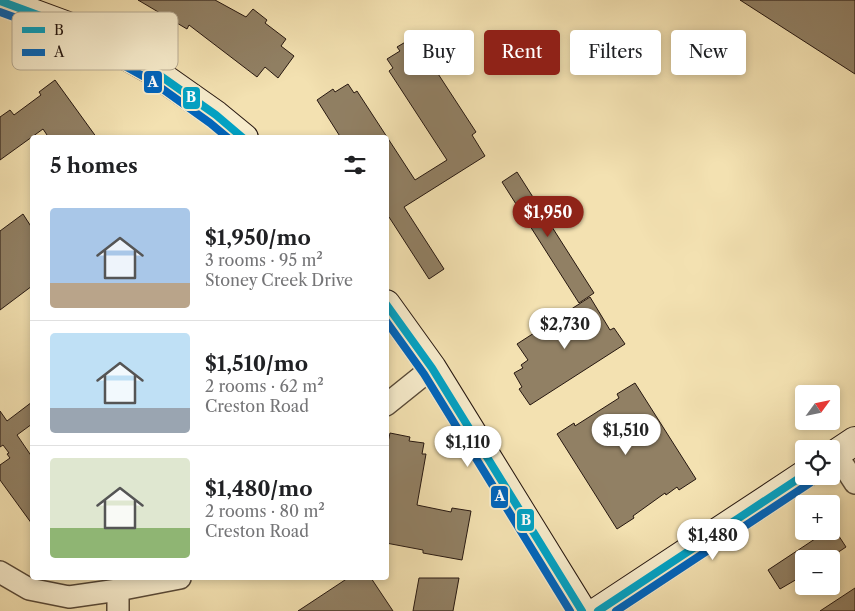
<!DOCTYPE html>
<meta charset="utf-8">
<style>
body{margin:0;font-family:"Libre Caslon Text",serif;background:#f2f2f2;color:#202124;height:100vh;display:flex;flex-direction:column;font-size:19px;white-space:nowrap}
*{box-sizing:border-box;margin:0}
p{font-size:16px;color:#757577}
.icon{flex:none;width:28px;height:28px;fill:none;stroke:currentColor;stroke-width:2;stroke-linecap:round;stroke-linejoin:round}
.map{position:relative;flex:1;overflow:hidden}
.panel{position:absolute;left:30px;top:135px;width:359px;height:445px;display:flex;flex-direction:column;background:#fff;border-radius:5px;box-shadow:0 2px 8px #0003}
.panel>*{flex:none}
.guide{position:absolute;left:404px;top:30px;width:376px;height:45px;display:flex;gap:10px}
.needle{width:32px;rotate:57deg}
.tools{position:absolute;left:795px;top:385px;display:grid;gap:10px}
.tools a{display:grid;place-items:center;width:45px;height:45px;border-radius:5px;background:#fff;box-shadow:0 2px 8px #0003;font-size:25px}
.price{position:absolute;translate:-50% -42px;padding:0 11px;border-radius:18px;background:#fff;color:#222;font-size:16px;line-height:32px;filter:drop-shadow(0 1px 2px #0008)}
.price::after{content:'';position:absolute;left:50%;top:30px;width:15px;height:11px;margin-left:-8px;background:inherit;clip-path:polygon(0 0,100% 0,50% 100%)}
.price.on{background:#8f2418;color:#fff}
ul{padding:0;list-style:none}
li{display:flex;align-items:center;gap:15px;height:125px;padding:0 20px}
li+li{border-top:1px solid #e0e0e0}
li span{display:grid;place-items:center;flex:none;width:140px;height:100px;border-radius:5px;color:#555}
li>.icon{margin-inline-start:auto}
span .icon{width:60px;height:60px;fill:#fffc;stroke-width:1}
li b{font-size:21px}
h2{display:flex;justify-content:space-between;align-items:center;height:60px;padding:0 20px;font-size:21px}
.tag{padding:0 18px;border-radius:5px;background:#fff;box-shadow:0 2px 8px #0003;font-size:18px;line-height:45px}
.tag.on{background:#8f2418;color:#fff}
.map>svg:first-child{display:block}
</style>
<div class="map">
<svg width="855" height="611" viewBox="0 0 855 611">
<rect width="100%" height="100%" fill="#f3e1b1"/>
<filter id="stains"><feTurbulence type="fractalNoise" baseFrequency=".004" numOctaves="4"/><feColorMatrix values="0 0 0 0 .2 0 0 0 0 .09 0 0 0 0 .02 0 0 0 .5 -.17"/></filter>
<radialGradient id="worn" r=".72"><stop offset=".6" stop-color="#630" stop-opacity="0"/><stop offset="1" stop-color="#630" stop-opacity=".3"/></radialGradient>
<g fill="#918064" stroke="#261710">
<polygon points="138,0 215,0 246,17 253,9 267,20 265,23 286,39 281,46 294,56 278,78 265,67 257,77 189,25 187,29"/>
<polygon points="740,0 855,0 855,74"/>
<polygon points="414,37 476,132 472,135 485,156 404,207 444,269 429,279 389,217 386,218 386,138 341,138 317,100 333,89 335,92 348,84 354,93 357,91 415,180 447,160 389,71 393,68 387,59 400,51 397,47"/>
<polygon points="55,80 97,138 49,138 43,129 0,160 0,117 10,110 14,115 41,95 39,92"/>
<polygon points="517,172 594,293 579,303 502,182"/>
<polygon points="23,214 32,228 32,286 0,310 0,231"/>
<polygon points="590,297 610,330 614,328 625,344 530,405 519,389 522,387 514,373 523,368 521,365 528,360 517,344"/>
<polygon points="635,383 696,479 679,490 677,487 666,495 665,493 633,516 634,518 617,529 557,434 574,423 575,426 619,398 617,394"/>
<polygon points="32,402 32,424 17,435 32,457 32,524 0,480 0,465 10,458 7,454 9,453 3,445 0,447 0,411 7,421"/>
<polygon points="390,433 410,437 409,441 424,443 422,454 426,454 417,505 451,512 452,508 471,511 462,560 423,553 423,550 386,543 386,451"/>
<polygon points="833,527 846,547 828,559 804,559 804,575 780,589 768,570 827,531 831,531 831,528"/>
<polygon points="348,578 371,578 393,611 298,611"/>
<polygon points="419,578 459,578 453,611 413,611"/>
<polygon points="855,588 855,611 820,611"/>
</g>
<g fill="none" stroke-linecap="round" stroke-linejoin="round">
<defs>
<g id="street">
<polyline points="386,405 432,368"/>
<polyline points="836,454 855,483"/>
<polyline points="0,572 29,589 69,597 118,590 180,578"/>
<polyline points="118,590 118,611"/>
</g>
<g id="secondary">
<polyline points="0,1 84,32 155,72 216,115 244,138"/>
<polyline points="386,304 432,368 582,611"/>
<polyline points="831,457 855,441"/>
<polyline points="598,611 804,475"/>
</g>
</defs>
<use href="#street" stroke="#594a38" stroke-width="24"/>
<use href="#secondary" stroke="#261710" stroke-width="30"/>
<use href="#street" stroke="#f7eccc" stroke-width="21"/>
<use href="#secondary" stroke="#f7eccc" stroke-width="28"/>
<defs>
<g id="bus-1">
<polyline points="0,1 84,32 155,72 216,115 243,138"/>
<polyline points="386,304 432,368 582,611"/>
<polyline points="598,611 804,475"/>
</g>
<g id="bus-2">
<polyline points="0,12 80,41 150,80 210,123 228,138"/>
<polyline points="386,321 424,374 570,611"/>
<polyline points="616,611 810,483"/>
</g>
</defs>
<use href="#bus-1" stroke="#f7eccc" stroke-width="11"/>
<use href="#bus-2" stroke="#f7eccc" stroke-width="11"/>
<use href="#bus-1" stroke="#02a2c4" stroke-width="8"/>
<use href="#bus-2" stroke="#0065bd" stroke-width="8"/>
</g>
<rect x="12" y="12" width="166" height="58" rx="8" fill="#f7eccc" stroke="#b8ac94" stroke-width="1"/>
<rect x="22" y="27" width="23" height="6" fill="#02a2c4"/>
<rect x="22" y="49" width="23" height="7" fill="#0065bd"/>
<g font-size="14" fill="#261710">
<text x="54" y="35">B</text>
<text x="54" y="57">A</text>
</g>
<g stroke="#f7eccc" stroke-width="2">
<rect x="143" y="70" width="20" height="24" rx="5" fill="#0065bd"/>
<rect x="182" y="86" width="19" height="24" rx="5" fill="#02a2c4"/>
<rect x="490" y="485" width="19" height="24" rx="5" fill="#0065bd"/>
<rect x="516" y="508" width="19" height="24" rx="5" fill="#02a2c4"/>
</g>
<g font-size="14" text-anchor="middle" font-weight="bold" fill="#fff">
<text x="153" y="87">A</text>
<text x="191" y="102">B</text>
<text x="500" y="501">A</text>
<text x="526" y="525">B</text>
</g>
<rect width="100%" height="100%" filter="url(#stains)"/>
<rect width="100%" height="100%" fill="url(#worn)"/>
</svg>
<div class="tools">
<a><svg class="needle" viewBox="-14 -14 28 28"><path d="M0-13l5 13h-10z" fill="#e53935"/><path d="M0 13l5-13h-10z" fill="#757577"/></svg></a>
<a><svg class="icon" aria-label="locate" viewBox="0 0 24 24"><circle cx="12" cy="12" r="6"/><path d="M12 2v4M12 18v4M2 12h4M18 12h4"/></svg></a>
<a>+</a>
<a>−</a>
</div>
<b class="price on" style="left:548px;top:238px">$1,950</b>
<b class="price" style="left:565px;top:350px">$2,730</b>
<b class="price" style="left:626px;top:456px">$1,510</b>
<b class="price" style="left:468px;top:468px">$1,110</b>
<b class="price" style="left:713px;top:561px">$1,480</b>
<div class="guide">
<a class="tag">Buy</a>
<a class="tag on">Rent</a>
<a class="tag">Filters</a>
<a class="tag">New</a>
</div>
<section class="panel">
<h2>5 homes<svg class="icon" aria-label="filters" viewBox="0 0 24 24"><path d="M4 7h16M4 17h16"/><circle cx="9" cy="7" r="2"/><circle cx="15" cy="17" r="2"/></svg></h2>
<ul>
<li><span style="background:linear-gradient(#a9c7e8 75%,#b9a48a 0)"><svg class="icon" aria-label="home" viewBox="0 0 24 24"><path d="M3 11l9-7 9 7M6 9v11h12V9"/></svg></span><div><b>$1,950/mo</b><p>3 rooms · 95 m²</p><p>Stoney Creek Drive</p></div></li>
<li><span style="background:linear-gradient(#bfe0f5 75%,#9aa5b1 0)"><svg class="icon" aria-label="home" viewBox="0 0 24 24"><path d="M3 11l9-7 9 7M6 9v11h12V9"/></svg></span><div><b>$1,510/mo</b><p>2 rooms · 62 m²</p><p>Creston Road</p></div></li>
<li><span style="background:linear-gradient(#dfe7d0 70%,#8fb573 0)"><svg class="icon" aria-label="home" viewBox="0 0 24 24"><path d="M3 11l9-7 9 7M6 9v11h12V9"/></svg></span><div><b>$1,480/mo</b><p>2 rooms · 80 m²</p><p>Creston Road</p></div></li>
</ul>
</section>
</div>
